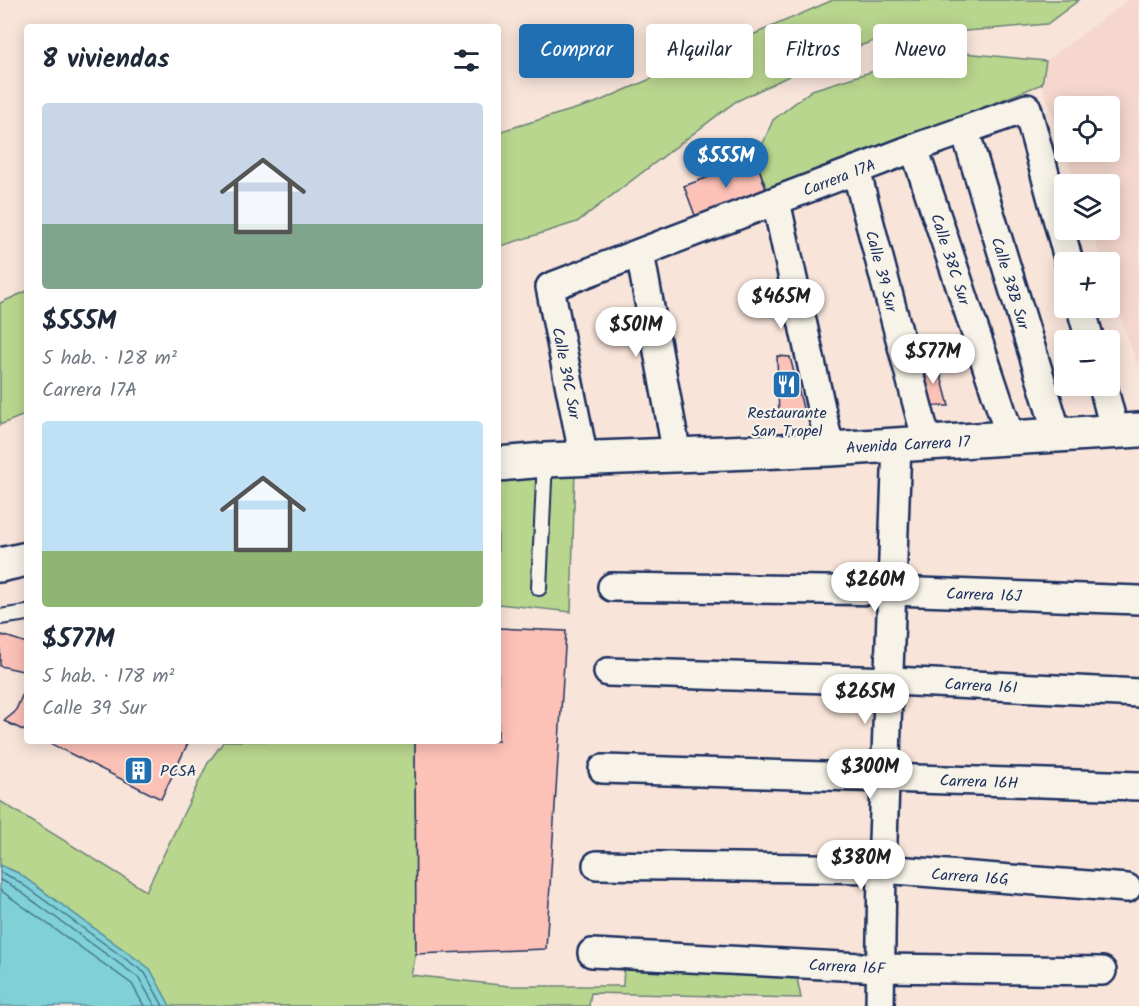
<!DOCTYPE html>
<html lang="es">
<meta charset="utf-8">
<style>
body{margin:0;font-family:Kalam,sans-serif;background:#f6f6f7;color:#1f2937;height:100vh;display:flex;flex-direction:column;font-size:22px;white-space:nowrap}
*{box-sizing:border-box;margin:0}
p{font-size:20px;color:#747a83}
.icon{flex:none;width:33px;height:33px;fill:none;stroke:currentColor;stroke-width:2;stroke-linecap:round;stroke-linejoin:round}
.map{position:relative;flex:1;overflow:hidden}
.panel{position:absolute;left:24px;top:24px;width:477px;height:720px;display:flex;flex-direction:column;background:#fff;border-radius:6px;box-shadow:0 3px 15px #0003}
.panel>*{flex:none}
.top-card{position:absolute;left:519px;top:24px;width:530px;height:54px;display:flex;gap:12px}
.buttons{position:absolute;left:1054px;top:96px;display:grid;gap:12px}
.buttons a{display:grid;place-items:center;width:66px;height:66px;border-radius:6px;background:#fff;box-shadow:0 3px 15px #0003;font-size:30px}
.price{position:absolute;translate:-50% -51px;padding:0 14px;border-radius:21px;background:#fff;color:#222;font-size:20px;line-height:39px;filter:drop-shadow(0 2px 3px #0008)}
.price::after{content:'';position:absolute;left:50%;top:36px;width:18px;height:14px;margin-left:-9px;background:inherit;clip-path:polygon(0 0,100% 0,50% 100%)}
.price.on{background:#1f6fb2;color:#fff}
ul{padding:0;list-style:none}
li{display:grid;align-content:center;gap:12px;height:318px;padding:0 18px}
li span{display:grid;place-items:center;height:186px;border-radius:6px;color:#555}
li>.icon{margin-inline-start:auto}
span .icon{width:108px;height:108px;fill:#fffc;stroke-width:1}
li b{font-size:26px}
h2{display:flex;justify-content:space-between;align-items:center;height:72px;padding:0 18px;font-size:26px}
.tag{padding:0 21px;border-radius:6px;background:#fff;box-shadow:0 3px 15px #0003;font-size:21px;line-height:54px}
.tag.on{background:#1f6fb2;color:#fff}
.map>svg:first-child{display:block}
</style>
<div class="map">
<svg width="1139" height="1006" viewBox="0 0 1139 1006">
<rect width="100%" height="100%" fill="#f8e4d9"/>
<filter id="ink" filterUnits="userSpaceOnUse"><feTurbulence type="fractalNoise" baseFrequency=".0167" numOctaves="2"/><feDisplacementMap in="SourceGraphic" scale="12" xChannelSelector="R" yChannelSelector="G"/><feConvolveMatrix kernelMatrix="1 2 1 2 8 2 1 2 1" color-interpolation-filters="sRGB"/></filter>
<g filter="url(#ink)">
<polygon fill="#f5d7cd" points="1129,0 1139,0 1139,371 1110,285 1110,262 1102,262 1091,230 1110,230 1110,184 1076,184 1065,152 1110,152 1110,106 1065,106 1065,151 1042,84 1046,61"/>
<g fill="#b9d68e" stroke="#6a8276" stroke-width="1.5">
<polygon points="833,0 1079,0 1047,24 883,38 835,54 735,102 577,222 498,247 498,132 595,103"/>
<polygon points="964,53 1046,61 1042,84 768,192 756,160 773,120 812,90 913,59"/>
<polygon points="27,291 27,414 0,425 0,303"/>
<polygon points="575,470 571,612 498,604 498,477"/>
<polygon points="224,741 415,741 416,954 411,975 509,986 623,986 624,964 796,973 801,998 591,993 589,1006 170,1006 150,969 18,873 0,865 0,801 146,891 208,763"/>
</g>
<polygon fill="#7fd1d6" stroke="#5790a6" stroke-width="1.5" points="0,865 18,873 150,969 170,1006 0,1006"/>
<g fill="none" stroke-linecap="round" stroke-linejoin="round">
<g stroke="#43708e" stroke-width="1.5">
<polyline points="0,872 15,879 145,973 163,1006"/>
<polyline points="0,880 11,885 139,978 155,1006"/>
<polyline points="0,890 132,984 144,1006"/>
</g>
</g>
<g fill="#fcc1b7" stroke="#1b2f5e" stroke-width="1.5">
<polygon points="756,160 767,192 696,218 684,186"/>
<polygon points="777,356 790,357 804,412 779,418"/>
<polygon points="937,361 949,406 927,406 917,365"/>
<polygon points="498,628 566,631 546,949 416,954 415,741 498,741"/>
<polygon points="2,635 27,643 27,672 0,666 0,639"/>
<polygon points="27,684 27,732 4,721 15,712"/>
<polygon points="45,741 189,741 161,799"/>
</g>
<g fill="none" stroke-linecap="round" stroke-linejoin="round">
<defs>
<g id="lane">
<polyline points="539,588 545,460"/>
<polyline points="0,617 27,613"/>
</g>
<g id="street">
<polyline points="965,131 1058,436"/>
<polyline points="914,148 1011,439"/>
<polyline points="856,170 927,442"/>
<polyline points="776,201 830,449"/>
<polyline points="640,253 677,455"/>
<polyline points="1081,308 1090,340"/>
<polyline points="1103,386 1115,432"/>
<polyline points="584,459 550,287 914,148 1027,108 1069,262"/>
<polyline points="612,587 892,591 1139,600"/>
<polyline points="608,672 893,681 1139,693"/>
<polyline points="603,769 1139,786"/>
<polyline points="597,865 882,869 1127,888"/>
<polyline points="592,953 880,968 1102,971"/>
<polyline points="880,1006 882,869 897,444"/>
</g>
<g id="primary">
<polyline points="498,464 545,460 830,449 1139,430"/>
<polyline points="0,565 27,559"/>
</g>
</defs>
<use href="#lane" stroke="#1b2f5e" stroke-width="18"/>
<use href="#street" stroke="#1b2f5e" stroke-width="32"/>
<use href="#primary" stroke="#1b2f5e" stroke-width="38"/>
<use href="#lane" stroke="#f7f3e8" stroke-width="14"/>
<use href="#street" stroke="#f7f3e8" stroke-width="27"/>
<use href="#primary" stroke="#f7f3e8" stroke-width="33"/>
</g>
</g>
<defs>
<symbol id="restaurant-square" viewBox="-11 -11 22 22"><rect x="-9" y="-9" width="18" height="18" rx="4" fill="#1f6fb2" stroke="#f7f3e8"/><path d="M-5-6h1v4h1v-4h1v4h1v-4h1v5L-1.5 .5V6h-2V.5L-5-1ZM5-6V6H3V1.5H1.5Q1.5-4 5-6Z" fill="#fff"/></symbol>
<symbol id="building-square" viewBox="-11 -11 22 22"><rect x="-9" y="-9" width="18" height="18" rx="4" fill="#1f6fb2" stroke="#f7f3e8"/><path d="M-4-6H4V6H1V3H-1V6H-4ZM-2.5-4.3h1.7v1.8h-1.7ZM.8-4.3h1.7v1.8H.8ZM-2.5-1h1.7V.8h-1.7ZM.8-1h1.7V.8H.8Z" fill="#fff"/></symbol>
</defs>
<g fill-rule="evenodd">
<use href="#restaurant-square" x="770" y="368" width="33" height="33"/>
<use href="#building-square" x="122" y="754" width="33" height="33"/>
</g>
<g text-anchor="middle" stroke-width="4.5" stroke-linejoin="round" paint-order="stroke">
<g font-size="16" fill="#1b2f5e" stroke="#f7f3e8">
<text transform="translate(839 177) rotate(-21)" y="6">Carrera 17A</text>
<text transform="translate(951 259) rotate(72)" y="6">Calle 38C Sur</text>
<text transform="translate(882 271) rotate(75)" y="6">Calle 39 Sur</text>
<text transform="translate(1011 283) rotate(73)" y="6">Calle 38B Sur</text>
<text transform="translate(567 373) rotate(79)" y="6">Calle 39C Sur</text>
<text transform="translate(908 444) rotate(-3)" y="6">Avenida Carrera 17</text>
<text transform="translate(984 594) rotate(2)" y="6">Carrera 16J</text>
<text transform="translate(981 685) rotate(3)" y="6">Carrera 16I</text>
<text transform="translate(979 781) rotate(2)" y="6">Carrera 16H</text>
<text transform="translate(970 876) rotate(4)" y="6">Carrera 16G</text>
<text transform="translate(847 966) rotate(3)" y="6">Carrera 16F</text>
</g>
<g font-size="16" fill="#1b2f5e" stroke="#f7f3e8">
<text x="787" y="418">Restaurante<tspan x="787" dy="18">San Tropel</tspan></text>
<text x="160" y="776" text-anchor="start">PCSA</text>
</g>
</g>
</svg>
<div class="buttons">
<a><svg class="icon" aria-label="locate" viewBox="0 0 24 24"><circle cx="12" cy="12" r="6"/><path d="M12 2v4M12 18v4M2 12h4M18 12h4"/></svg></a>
<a><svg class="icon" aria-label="layers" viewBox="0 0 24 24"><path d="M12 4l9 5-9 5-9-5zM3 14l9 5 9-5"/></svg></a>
<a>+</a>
<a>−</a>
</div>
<b class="price on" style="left:726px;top:189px">$555M</b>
<b class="price" style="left:781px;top:330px">$465M</b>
<b class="price" style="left:636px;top:358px">$501M</b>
<b class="price" style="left:933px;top:385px">$577M</b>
<b class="price" style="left:875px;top:613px">$260M</b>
<b class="price" style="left:865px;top:725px">$265M</b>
<b class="price" style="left:870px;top:800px">$300M</b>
<b class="price" style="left:861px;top:891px">$380M</b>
<div class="top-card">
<a class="tag on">Comprar</a>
<a class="tag">Alquilar</a>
<a class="tag">Filtros</a>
<a class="tag">Nuevo</a>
</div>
<section class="panel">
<h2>8 viviendas<svg class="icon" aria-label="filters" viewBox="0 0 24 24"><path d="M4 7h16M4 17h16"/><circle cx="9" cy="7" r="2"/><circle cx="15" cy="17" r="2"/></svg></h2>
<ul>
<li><span style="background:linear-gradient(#c9d6e8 65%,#7fa58c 0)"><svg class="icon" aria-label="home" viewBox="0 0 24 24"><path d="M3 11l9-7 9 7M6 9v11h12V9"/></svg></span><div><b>$555M</b><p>5 hab. · 128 m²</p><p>Carrera 17A</p></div></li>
<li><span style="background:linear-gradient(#bfe0f5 70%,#8fb573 0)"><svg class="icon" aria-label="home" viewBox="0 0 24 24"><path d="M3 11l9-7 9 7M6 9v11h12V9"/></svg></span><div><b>$577M</b><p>5 hab. · 178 m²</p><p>Calle 39 Sur</p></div></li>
</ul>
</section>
</div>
